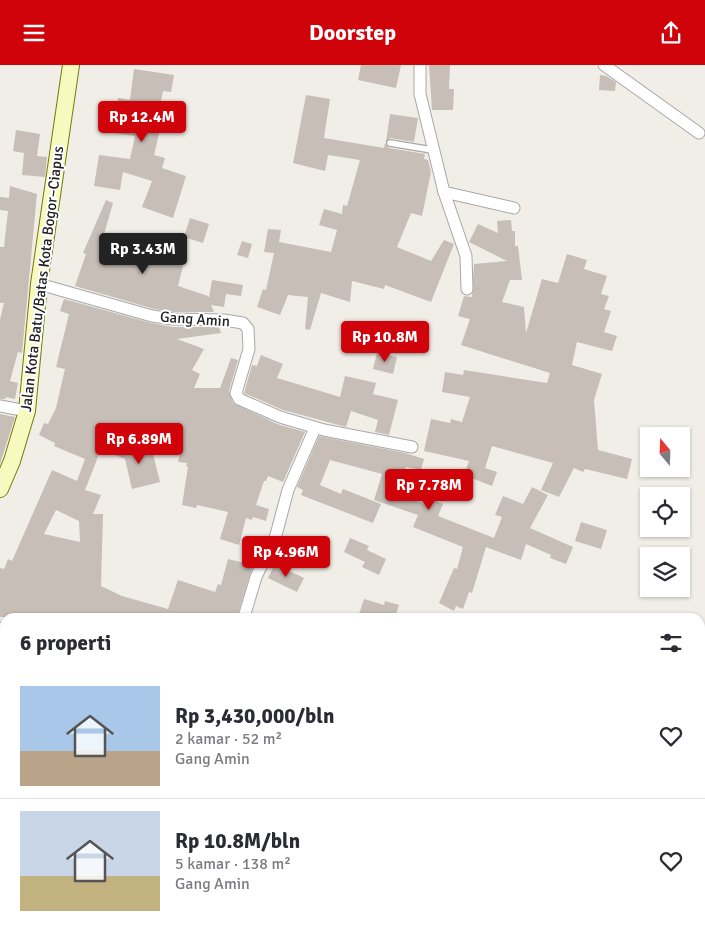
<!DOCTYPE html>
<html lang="id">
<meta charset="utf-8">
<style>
body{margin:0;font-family:Signika,sans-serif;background:#f2f2f3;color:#2b2b33;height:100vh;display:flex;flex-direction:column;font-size:19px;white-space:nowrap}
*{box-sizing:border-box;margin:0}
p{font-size:16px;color:#7c7c81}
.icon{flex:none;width:28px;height:28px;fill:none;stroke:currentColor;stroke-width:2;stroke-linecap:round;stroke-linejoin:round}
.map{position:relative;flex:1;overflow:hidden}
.sheet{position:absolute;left:0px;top:548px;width:705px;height:321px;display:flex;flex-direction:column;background:#fff;border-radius:15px 15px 0 0;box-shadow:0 1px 4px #0004}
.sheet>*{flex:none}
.needle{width:32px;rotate:341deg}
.buttons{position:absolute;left:640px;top:362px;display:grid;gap:10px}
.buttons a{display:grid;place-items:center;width:50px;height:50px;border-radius:0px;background:#fff;box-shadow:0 1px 4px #0004;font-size:25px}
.price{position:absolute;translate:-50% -42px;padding:0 11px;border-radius:5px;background:#d0020a;color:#fff;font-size:16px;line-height:32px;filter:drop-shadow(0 1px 2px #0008)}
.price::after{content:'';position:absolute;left:50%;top:30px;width:15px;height:11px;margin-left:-8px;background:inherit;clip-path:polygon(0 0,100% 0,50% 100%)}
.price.on{background:#222;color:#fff}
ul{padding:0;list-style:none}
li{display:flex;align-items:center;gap:15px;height:125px;padding:0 20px}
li+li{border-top:1px solid #e1e1e2}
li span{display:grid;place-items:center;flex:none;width:140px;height:100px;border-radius:0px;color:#555}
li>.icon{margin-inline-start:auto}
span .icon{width:60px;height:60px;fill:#fffc;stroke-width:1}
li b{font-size:21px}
h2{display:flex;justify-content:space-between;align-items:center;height:60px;padding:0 20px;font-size:21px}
header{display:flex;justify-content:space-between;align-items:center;height:65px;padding:0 20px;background:#d0020a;color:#fff;font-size:22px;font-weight:700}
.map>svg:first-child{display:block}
</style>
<header><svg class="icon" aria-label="menu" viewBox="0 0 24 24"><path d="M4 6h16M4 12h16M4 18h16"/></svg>Doorstep<svg class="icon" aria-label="share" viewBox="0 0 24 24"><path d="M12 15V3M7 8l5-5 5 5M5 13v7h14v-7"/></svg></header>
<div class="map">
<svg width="705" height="868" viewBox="0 0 705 868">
<rect width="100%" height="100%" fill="#f1eee8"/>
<g fill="#c6beb7" fill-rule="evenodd">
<polygon points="361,0 401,0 396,23 358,15"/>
<polygon points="429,0 450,0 449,24 454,24 453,45 432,45"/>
<polygon points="134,4 174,10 171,27 163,26 158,51 163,52 154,90 165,93 162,103 186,111 173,153 142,142 152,116 123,107 120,125 94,121 99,90 130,94 135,71 101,66 104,44 116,46 118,33 130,35"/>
<polygon points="600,10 606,11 616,17 615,26 599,25"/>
<polygon points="306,30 330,34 324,73 384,83 385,78 389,83 425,89 424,94 428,95 431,107 422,151 411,148 397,182 431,196 444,175 454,179 431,237 385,220 384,224 352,216 350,237 321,228 310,265 305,264 308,232 288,230 280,250 257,242 263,224 266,225 274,188 264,187 268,164 281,165 279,177 331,187 337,165 319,160 324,144 342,149 343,140 347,141 360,95 328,90 325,106 293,98"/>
<polygon points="390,49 418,53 414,77 390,73 386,77"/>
<polygon points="16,65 40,69 37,91 47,92 45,112 22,110 24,88 13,86"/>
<polygon points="10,121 37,129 22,288 18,287 10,316 18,318 15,334 6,332 5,334 0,334 0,255 4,238 0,238 0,182 4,182 8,146 0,145 0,132 9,133"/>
<polygon points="106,135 113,138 103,173 135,186 141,170 161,177 155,194 183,201 178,221 208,231 209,233 212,215 243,220 241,231 226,229 224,242 211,240 214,247 174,247 154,244 75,221 86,189 83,188"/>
<polygon points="190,153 209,159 203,178 184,172"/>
<polygon points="511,155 512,166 515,166 515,181 518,181 522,215 510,215 502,237 524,242 526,268 542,214 558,218 567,189 587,195 584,204 607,211 601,229 609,231 604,244 611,246 604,267 617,271 612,286 577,277 572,300 602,309 594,335 598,385 632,394 627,414 585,404 583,407 574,403 559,432 541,425 553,398 492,381 485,403 497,407 492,421 464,410 469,396 424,386 431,354 450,358 451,354 462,357 470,332 442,327 445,307 463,310 464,305 547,318 550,308 461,280 470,254 458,251 464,231 472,232 474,199 507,196 469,177 478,159 498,168 497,156"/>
<polygon points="242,176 252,179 248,193 237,190"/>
<path d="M64 234 151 258 173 262H219L221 268 177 274 204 284 192 305 200 309 194 323H220L231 293 238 295 229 326 233 338 277 359 305 367 283 417 268 411 266 416H264L256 440 269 444 266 456 253 452 252 455 246 453 239 480 220 474 228 447 197 440 196 443 182 440 188 402 186 401 187 398 178 397 180 386 150 377 160 417 132 424 125 394 101 384 87 420 85 425 101 430 93 449H103L101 521 122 531 168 544 178 515 215 527 218 519 221 520 228 494 253 500 237 552H0V503L4 504 8 494 12 496 52 405 77 416 85 394 54 381 55 378 39 370 44 358 48 359 56 343 65 304 56 302 69 249 60 246ZM56 445 79 456 80 477 44 469Z"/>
<polygon points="363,263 381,269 376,286 358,281"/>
<polygon points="377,288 397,292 393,309 373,304"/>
<polygon points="261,290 283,299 277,313 340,332 345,311 376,318 373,329 398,335 389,370 375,367 378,355 351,346 346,362 283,345 244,328 252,300 257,301"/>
<polygon points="0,349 15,352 0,399"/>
<polygon points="319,371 405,388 424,394 421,405 406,402 397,429 425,439 427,433 443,439 438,451 494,473 502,452 495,450 503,431 523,439 532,422 548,430 530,463 573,482 566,499 550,493 551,490 526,479 521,495 486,482 472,528 469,527 463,544 456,541 454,546 439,538 454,503 457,504 463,482 413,462 418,450 374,435 382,409 330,395 320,420 341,429 343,424 381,439 373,458 301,430 303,425 297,422"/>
<polygon points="581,457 607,465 601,484 575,476"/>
<polygon points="350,473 369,481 367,485 386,494 379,510 362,502 365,497 344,487"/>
<polygon points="275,499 304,513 297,527 268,513"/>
<polygon points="364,534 384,540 385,536 399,540 395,552 358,552"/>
</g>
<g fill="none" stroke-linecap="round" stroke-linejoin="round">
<defs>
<polyline id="lane" points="390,78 432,85"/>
<g id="street">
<polyline points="420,0 420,29 444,127 466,191 467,224"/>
<polyline points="604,0 699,68"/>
<polyline points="444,127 514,143"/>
<polyline points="39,219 152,251 173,254 224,255 243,258 248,264 249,284 236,328 239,334 280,352 324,365 412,382"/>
<polyline points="0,341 27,346"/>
<polyline points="244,552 256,512 276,470 288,425 315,363"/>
<polyline points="0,563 5,564"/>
<polyline points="0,716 5,717"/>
<polyline points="434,864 445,868"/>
<polyline points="478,864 488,868"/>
<polyline points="622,864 623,868"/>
<polyline points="27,868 29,864"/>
<polyline points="202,868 206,864"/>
<polyline points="504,868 505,864"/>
</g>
<polyline id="secondary" points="0,424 12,396 27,346 39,219 71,0"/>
</defs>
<use href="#lane" stroke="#a8a8a8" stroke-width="8"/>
<use href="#street" stroke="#a8a8a8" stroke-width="13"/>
<use href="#secondary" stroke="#727a06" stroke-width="18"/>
<use href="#lane" stroke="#fff" stroke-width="5.5"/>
<use href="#street" stroke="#fff" stroke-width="11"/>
<use href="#secondary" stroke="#f8f9be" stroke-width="16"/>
</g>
<g text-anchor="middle" stroke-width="4" stroke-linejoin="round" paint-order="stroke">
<g font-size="15" fill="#212121" stroke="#fff">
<text transform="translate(42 214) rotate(-83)" y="5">Jalan Kota Batu/Batas Kota Bogor–Ciapus</text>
<text transform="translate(195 254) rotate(4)" y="5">Gang Amin</text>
</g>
</g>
</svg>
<div class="buttons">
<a><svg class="needle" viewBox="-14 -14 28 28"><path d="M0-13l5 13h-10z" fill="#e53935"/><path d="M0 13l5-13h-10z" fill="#7c7c81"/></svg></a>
<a><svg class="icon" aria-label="locate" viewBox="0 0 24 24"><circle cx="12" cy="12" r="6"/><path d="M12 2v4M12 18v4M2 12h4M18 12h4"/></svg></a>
<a><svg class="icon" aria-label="layers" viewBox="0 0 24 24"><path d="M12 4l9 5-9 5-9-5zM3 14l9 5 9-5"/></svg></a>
</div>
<b class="price" style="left:142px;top:78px">Rp 12.4M</b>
<b class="price on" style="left:143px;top:210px">Rp 3.43M</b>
<b class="price" style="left:385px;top:298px">Rp 10.8M</b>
<b class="price" style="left:139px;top:400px">Rp 6.89M</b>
<b class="price" style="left:429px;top:446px">Rp 7.78M</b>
<b class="price" style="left:286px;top:513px">Rp 4.96M</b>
<section class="sheet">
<h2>6 properti<svg class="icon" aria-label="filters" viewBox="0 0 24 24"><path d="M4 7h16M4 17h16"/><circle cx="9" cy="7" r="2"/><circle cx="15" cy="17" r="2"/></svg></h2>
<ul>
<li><span style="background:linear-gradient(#a9c7e8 65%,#b9a48a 0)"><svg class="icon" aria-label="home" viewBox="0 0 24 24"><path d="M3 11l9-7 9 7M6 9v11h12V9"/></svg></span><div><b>Rp 3,430,000/bln</b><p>2 kamar · 52 m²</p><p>Gang Amin</p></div><svg class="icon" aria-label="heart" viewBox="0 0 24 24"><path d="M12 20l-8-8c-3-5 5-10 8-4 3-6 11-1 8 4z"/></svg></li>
<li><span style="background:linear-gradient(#c9d6e8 65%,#c2b280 0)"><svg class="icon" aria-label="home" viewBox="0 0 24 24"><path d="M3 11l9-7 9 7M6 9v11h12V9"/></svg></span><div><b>Rp 10.8M/bln</b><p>5 kamar · 138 m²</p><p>Gang Amin</p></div><svg class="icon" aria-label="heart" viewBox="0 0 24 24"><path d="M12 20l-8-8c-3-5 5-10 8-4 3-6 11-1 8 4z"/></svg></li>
</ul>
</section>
</div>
